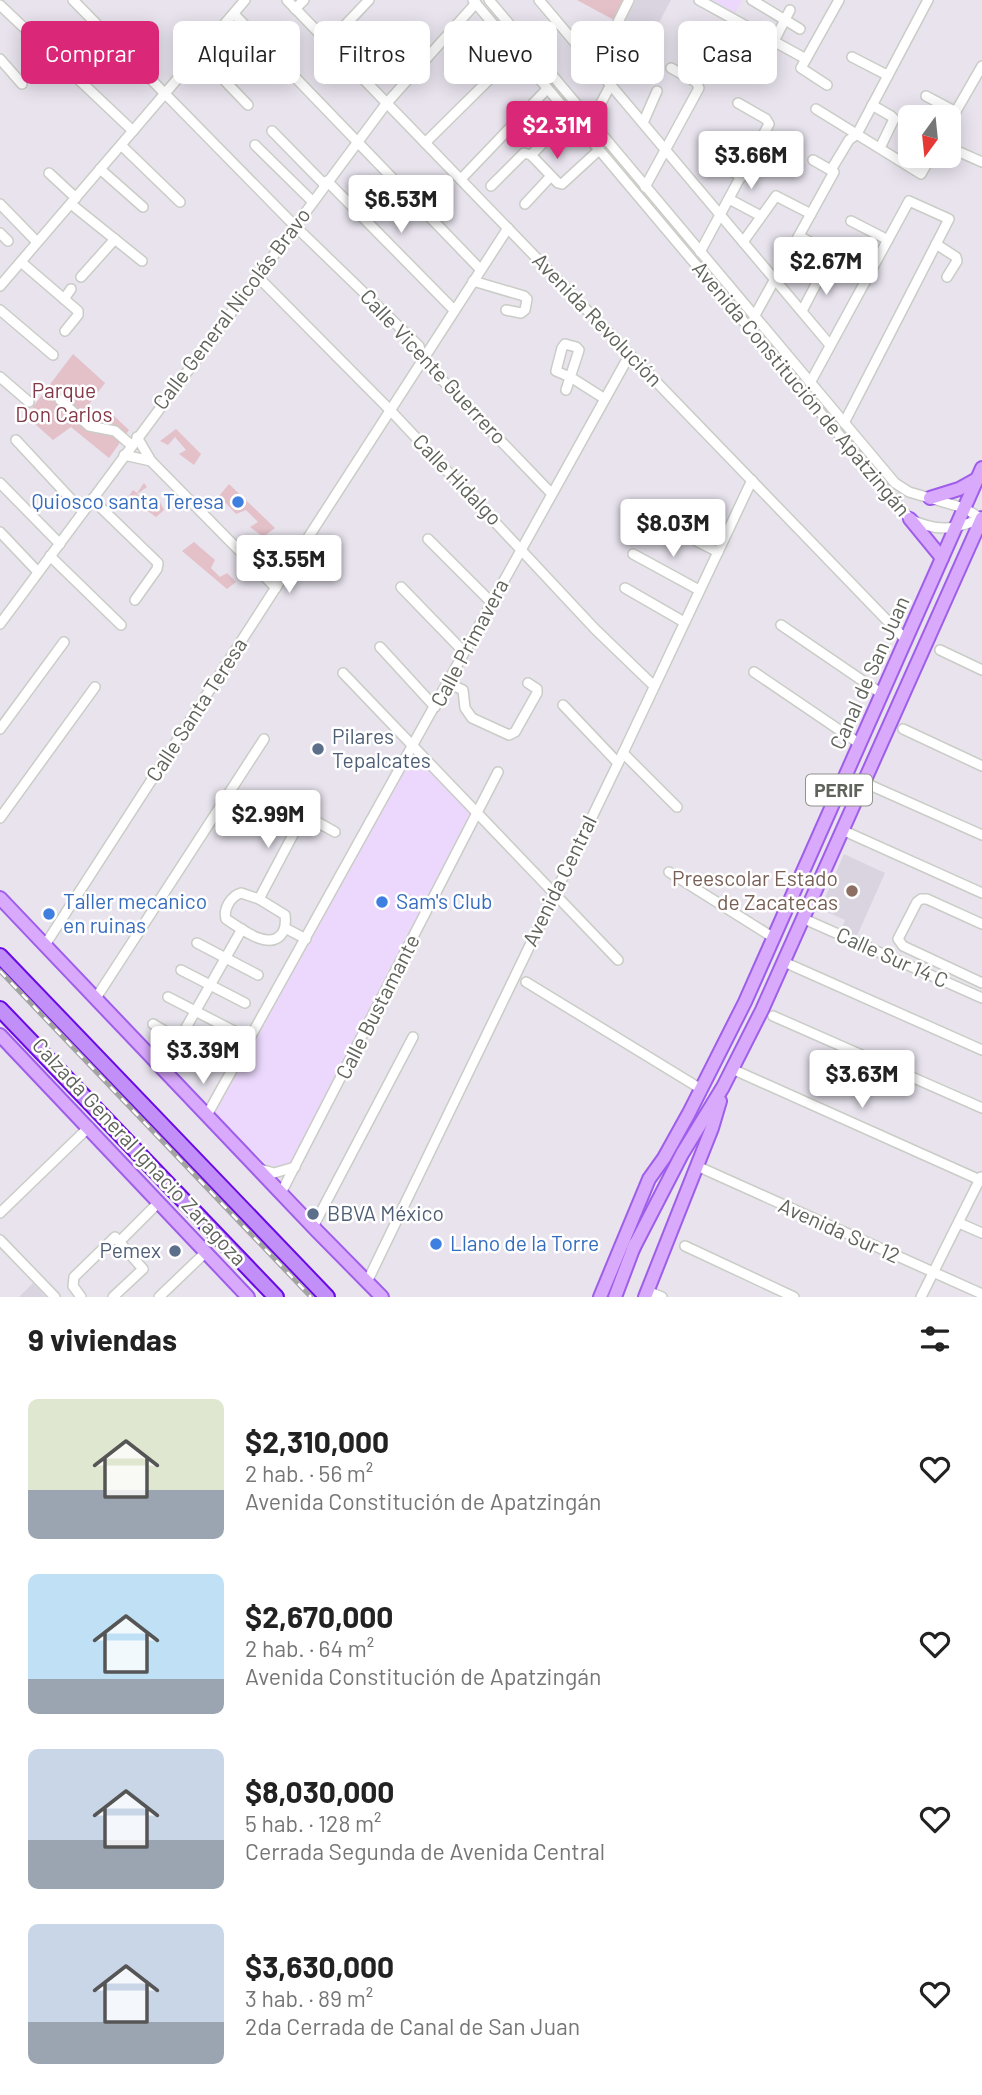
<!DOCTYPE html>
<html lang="es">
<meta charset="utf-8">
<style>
body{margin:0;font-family:Barlow,sans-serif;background:#f6f6f6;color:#222;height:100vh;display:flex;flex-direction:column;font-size:26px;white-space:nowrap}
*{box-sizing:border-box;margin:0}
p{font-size:23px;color:#767676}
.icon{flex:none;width:38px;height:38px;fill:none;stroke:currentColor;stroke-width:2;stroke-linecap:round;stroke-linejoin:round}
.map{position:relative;height:1297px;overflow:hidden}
.panel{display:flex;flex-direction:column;background:#fff;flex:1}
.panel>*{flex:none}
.guide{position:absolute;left:21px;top:21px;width:942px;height:63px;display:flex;gap:14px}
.needle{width:46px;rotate:195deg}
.buttons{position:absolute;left:898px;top:105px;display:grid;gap:14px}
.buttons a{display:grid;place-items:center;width:63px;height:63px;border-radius:10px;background:#fff;box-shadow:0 4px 18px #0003;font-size:35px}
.price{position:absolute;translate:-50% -60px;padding:0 16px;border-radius:7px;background:#fff;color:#222;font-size:23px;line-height:46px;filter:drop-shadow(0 2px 4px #0008)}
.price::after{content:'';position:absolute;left:50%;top:42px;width:21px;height:16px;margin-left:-10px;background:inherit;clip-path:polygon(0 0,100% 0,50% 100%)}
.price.selected{background:#db2777;color:#fff}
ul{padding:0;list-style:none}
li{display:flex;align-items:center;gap:21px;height:175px;padding:0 28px}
li span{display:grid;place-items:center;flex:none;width:196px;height:140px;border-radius:10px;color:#555}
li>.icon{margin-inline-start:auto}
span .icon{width:84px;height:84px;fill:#fffc;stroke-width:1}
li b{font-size:30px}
h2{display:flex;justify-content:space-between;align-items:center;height:84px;padding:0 28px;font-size:30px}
.tag{padding:0 24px;border-radius:10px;background:#fff;box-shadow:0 4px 18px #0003;font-size:24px;line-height:63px}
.tag.selected{background:#db2777;color:#fff}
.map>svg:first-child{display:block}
</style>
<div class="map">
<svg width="982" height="1297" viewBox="0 0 982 1297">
<rect width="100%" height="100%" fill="#e8e3ed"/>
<g fill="#ebd8fc">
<polygon points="713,0 742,0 735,13"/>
<polygon points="413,752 473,816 297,1157 289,1164 277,1167 266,1164 214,1112"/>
</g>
<g fill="#d9d4e0">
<polygon points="636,0 671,0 649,41 622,26"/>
<polygon points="844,854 885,873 856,938 841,931 845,920 820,909"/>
<polygon points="33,1283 46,1297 19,1297"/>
</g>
<g fill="#e4c0c9">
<polygon points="577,0 625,0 614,20"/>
<polygon points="73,354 105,383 86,408 102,425 113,415 129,430 109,458 71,427 53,440 26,416"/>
<polygon points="176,429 201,454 194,465 179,454 186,450 175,437 168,445 160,441"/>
<polygon points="144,483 147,487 137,494 149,505 158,498 164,510 156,517 128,497 133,490 137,493"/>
<polygon points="229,484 275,528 263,537 250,527 258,522 246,510 236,514 219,496"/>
<polygon points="194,542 215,560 211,568 220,577 227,573 236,582 227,589 182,551"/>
</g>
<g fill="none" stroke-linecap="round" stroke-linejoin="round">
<defs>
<g id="minor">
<polyline points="73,0 295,226 419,346 423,360 551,493"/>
<polyline points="287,0 906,640"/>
<path d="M473 0 910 519C939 533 953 529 982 519"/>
<polyline points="489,0 895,483 909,492 964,508 982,519"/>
<polyline points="539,0 830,345"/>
<polyline points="699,0 806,59"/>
<polyline points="752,0 800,29"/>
<polyline points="0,5 133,131"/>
<polyline points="295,9 304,0"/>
<polyline points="234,14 480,269"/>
<polyline points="618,22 629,0"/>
<polyline points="774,41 790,10"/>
<polyline points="329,42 369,0"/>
<polyline points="199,54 248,105"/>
<polyline points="852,57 887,75"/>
<polyline points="0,59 22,84"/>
<polyline points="827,85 801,68 839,0"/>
<polyline points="926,96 956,112"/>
<polyline points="872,105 891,116 894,119 880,148"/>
<polyline points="816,109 921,174 931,156"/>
<polyline points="591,122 628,52 626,48 592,31"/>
<polyline points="643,123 657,91"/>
<polyline points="948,125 982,66"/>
<polyline points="272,131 325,185"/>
<polyline points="425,143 517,52"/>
<polyline points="121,145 180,202"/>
<polyline points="255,145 312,201"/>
<polyline points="948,147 982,162"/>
<polyline points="531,155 555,131"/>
<polyline points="709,159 742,177"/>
<polyline points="100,169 143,207"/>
<polyline points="831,170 849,140 857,134 928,0"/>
<polyline points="49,173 76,198"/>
<polyline points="461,179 547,89"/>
<polyline points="327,181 454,310"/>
<polyline points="491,186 524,153 531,155 558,183 562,184 599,150"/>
<polyline points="645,187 699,88 696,82 671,68"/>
<polyline points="729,199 761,216"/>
<polyline points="0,204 37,242"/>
<polyline points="71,204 142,261"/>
<polyline points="525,204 551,176"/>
<polyline points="851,221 888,240"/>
<polyline points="0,233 8,241"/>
<polyline points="799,236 832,254"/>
<polyline points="743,242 776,196 811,214"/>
<polyline points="936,244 956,257 957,261 947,277"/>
<polyline points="700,252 769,124 766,119 738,103"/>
<polyline points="21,262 78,311 78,315 65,331"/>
<polyline points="81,277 115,239"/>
<polyline points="258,277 391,411 595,629 654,686"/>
<polyline points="473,281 524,296 527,299 525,310 521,313 506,310"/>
<polyline points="0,286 245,0"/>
<polyline points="64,299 71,289"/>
<polyline points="0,310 53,355"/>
<polyline points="802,311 824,269"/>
<polyline points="754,317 834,172 813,160"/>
<polyline points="0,377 29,402"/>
<polyline points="810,383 909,201 949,219 844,423"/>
<polyline points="566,390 579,350 576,347 565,344 562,348 556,371 572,378 605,399"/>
<polyline points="60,400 89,426 115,431 131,445"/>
<polyline points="137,437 151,461 276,588"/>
<polyline points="16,440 83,512"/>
<polyline points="124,455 151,461"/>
<polyline points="0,483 60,544"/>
<polyline points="92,499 158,563 157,569 135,600"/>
<polyline points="665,525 718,552"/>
<polyline points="0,532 38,572"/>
<polyline points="428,539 491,602"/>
<polyline points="633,554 699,590"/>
<polyline points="50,556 121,625"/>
<polyline points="401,587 464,652"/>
<polyline points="625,588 684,622"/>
<polyline points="0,624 386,104 476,3"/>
<polyline points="781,625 882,694"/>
<polyline points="380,647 435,707"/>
<polyline points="940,650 982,670"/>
<polyline points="754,672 860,744"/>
<polyline points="343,673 618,960"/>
<polyline points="448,683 463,690 465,708 472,718 509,735 515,732 537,693 537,689 528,683"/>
<polyline points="563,705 618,763"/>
<polyline points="0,729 64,642"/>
<polyline points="903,729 982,766"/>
<polyline points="623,753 677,807"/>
<polyline points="863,782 982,835"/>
<polyline points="285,804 335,832"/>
<polyline points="0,818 95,687"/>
<polyline points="842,830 982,893"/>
<polyline points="669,872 774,938"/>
<path d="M241 893 259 899 285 915C286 922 286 926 283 932 271 953 240 928 226 919 223 909 231 896 241 893Z"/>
<polyline points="259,899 304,814"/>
<polyline points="802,918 982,998"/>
<polyline points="982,924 927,899 921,899 917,902 898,939 903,946 982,983"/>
<polyline points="285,928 306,939"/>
<polyline points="197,943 258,975"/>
<polyline points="45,945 508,228"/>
<polyline points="784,962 982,1050"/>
<polyline points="181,970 245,1003"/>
<polyline points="526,982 701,1089"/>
<polyline points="168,997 234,1031"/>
<polyline points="96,998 264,739"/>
<polyline points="773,1016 982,1108"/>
<polyline points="153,1024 212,1059"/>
<polyline points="179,1040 242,929"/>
<polyline points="732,1069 980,1180"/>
<polyline points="207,1115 630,354"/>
<polyline points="697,1166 982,1294"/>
<polyline points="260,1169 274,1173 295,1167"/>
<polyline points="281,1193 498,772"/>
<polyline points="0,1213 89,1127"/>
<polyline points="959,1223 982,1233"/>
<polyline points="313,1227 413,1037"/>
<polyline points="0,1240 55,1297"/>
<polyline points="120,1241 159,1202"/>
<polyline points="685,1246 794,1297"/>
<polyline points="367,1282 623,753 752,480"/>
<polyline points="647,1291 662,1297"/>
<polyline points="81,1297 73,1286 74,1277 115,1237 143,1269 113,1297"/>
<polyline points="159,1297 206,1252"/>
<polyline points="921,1297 981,1177"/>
</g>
<g id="major">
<polyline points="930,498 959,489 977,479"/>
<polyline points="910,519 942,558"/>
<polyline points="0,898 317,1231 382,1297"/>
<polyline points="0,1035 248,1297"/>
<polyline points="633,1249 682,1154 723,1087 762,1010 982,518"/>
<polyline points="600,1297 649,1179 664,1158 689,1113 745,1002 982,468"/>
<polyline points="615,1297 635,1244"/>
<polyline points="645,1297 712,1128 720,1101"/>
</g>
<g id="highway">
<polyline points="0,956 327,1297"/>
<polyline points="0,1009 276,1297"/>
</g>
</defs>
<use href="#minor" stroke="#cacdc6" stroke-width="12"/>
<use href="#major" stroke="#9f5deb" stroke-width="16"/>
<use href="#highway" stroke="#690ae6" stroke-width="18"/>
<use href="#minor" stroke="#fff" stroke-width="9"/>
<use href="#major" stroke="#d9a9fb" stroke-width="12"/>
<use href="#highway" stroke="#c28ef8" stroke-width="14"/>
<defs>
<polyline id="rail" points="0,971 311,1297"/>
</defs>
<use href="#rail" stroke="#a4a5a2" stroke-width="5"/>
<use href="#rail" stroke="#fff" stroke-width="2.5" stroke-dasharray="8" stroke-linecap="butt"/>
</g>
<g fill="#3f7fe0" stroke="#fff" stroke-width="2.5">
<circle cx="238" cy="502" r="7"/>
<circle cx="382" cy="902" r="7"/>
<circle cx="49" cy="914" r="7"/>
<circle cx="436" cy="1244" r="7"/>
</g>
<g fill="#5c6f8a" stroke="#fff" stroke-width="2.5">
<circle cx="318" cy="749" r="7"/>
<circle cx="313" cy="1214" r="7"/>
<circle cx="175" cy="1251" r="7"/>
</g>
<circle fill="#8d6e63" stroke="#fff" stroke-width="2.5" cx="852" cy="891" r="7"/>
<g text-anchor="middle" stroke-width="5" stroke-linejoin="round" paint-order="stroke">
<rect fill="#fff" stroke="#90928c" stroke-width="2" x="806" y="774.5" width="66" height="31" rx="5"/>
<g font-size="19" font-weight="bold" fill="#60635b">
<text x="839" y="797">PERIF</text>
</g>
<g font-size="21" fill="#60635b" stroke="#fff">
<text transform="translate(232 309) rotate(-53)" y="7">Calle General Nicolás Bravo</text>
<text transform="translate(597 320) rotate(46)" y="7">Avenida Revolución</text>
<text transform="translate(433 367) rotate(47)" y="7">Calle Vicente Guerrero</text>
<text transform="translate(801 389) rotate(50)" y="7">Avenida Constitución de Apatzingán</text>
<text transform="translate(457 480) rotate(46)" y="7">Calle Hidalgo</text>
<text transform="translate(470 643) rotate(-62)" y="7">Calle Primavera</text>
<text transform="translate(870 673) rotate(-66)" y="7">Canal de San Juan</text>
<text transform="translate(197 710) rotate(-57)" y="7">Calle Santa Teresa</text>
<text transform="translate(560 881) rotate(-64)" y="7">Avenida Central</text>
<text transform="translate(892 958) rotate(24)" y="7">Calle Sur 14 C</text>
<text transform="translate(378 1007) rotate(-63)" y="7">Calle Bustamante</text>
<text transform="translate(139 1152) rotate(47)" y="7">Calzada General Ignacio Zaragoza</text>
<text transform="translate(839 1231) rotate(24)" y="7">Avenida Sur 12</text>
</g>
<g font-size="21" fill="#843948" stroke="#fff">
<text x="64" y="398">Parque<tspan x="64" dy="24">Don Carlos</tspan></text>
</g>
<g font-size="21" fill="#366cbe" stroke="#fff" text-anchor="start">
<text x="224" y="509" text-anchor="end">Quiosco santa Teresa</text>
<text x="63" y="909">Taller mecanico<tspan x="63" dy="24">en ruinas</tspan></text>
<text x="396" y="909">Sam's Club</text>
<text x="450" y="1251">Llano de la Torre</text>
</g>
<g font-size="21" fill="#4e5e75" stroke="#fff" text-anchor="start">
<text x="332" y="744">Pilares<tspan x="332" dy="24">Tepalcates</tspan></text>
<text x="327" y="1221">BBVA México</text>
<text x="161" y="1258" text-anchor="end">Pemex</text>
</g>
<g font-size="21" fill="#785e54" stroke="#fff" text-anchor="end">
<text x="838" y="886">Preescolar Estado<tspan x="838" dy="24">de Zacatecas</tspan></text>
</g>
</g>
</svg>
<div class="buttons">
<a><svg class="needle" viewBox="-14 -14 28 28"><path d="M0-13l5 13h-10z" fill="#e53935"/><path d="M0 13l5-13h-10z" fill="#767676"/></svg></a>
</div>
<b class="price selected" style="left:557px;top:161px">$2.31M</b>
<b class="price" style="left:751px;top:191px">$3.66M</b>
<b class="price" style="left:401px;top:235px">$6.53M</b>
<b class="price" style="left:826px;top:297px">$2.67M</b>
<b class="price" style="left:673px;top:559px">$8.03M</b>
<b class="price" style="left:289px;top:595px">$3.55M</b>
<b class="price" style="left:268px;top:850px">$2.99M</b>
<b class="price" style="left:203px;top:1086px">$3.39M</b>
<b class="price" style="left:862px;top:1110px">$3.63M</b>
<div class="guide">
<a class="tag selected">Comprar</a>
<a class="tag">Alquilar</a>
<a class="tag">Filtros</a>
<a class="tag">Nuevo</a>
<a class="tag">Piso</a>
<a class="tag">Casa</a>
</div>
</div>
<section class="panel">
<h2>9 viviendas<svg class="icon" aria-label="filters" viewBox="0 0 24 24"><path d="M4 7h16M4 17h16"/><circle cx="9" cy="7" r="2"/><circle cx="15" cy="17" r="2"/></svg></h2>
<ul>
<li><span style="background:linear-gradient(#dfe7d0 65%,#9aa5b1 0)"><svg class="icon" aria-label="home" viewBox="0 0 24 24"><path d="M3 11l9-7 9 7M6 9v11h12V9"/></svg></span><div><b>$2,310,000</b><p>2 hab. · 56 m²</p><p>Avenida Constitución de Apatzingán</p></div><svg class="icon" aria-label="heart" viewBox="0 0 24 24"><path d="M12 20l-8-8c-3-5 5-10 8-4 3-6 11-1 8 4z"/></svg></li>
<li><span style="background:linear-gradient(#bfe0f5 75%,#9aa5b1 0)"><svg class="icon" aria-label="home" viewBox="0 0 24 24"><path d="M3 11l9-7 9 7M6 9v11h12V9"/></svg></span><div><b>$2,670,000</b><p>2 hab. · 64 m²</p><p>Avenida Constitución de Apatzingán</p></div><svg class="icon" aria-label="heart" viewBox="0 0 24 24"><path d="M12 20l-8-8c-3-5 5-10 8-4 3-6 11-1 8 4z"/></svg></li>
<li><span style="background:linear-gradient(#c9d6e8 65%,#9aa5b1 0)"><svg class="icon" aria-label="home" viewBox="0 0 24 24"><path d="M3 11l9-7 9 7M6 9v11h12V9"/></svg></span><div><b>$8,030,000</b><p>5 hab. · 128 m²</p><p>Cerrada Segunda de Avenida Central</p></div><svg class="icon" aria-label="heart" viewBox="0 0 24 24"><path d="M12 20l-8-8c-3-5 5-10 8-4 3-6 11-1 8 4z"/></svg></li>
<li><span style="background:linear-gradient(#c9d6e8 70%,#9aa5b1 0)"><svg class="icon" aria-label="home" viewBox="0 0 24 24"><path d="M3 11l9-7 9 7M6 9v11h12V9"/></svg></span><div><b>$3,630,000</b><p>3 hab. · 89 m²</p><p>2da Cerrada de Canal de San Juan</p></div><svg class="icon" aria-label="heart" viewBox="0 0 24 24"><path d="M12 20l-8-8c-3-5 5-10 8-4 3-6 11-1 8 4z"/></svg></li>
</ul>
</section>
